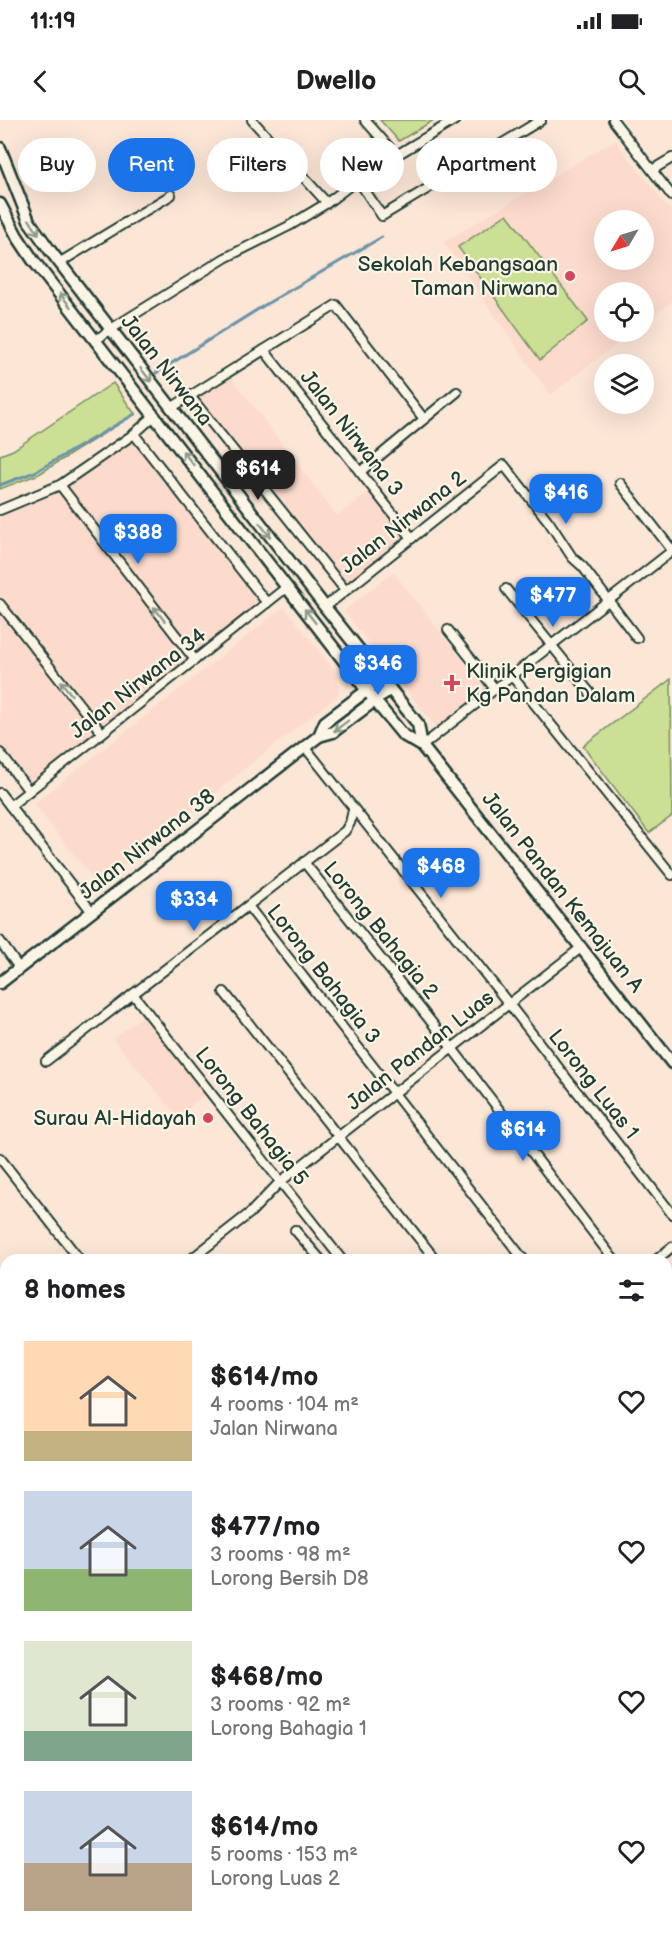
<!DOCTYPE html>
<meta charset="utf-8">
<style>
body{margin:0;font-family:"Balsamiq Sans",sans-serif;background:#f2f2f2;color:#202124;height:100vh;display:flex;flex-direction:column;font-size:22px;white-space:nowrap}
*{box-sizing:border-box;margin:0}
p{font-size:20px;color:#757577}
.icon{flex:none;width:33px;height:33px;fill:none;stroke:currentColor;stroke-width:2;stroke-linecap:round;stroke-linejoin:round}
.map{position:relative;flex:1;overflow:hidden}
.sheet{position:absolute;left:0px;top:1134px;width:672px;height:684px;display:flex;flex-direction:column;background:#fff;border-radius:18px 18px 0 0;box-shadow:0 6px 24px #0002}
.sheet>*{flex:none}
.hud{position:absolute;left:18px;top:18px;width:636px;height:54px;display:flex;gap:12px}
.needle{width:39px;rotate:232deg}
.fabs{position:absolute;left:594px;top:90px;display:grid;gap:12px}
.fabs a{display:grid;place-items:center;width:60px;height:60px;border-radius:50%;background:#fff;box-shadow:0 6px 24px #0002;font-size:30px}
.price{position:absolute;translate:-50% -51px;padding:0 14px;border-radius:12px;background:#1a73e8;color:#fff;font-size:20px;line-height:39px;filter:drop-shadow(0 2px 3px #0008)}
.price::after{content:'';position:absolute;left:50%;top:36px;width:18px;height:14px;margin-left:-9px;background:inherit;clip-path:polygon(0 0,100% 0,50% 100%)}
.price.current{background:#222;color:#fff}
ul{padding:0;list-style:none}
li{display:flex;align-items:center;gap:18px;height:150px;padding:0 24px}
li span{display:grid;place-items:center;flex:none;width:168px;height:120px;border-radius:0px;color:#555}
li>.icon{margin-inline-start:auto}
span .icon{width:72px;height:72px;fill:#fffc;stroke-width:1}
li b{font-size:26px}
h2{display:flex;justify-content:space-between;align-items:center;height:72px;padding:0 24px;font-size:26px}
.chip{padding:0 21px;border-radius:27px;background:#fff;box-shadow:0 6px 24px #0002;font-size:21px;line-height:54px}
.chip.current{background:#1a73e8;color:#fff}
.status{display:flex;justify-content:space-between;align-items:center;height:42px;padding:0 30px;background:#fff;direction:ltr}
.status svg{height:16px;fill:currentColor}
header{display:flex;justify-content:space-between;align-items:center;height:78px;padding:0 24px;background:#fff;font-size:27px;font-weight:600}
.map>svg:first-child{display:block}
</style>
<div class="status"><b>11:19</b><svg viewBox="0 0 49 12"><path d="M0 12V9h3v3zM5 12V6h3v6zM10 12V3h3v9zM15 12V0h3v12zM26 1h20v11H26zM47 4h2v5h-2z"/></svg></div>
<header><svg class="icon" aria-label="back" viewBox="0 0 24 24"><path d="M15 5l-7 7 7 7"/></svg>Dwello<svg class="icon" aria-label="search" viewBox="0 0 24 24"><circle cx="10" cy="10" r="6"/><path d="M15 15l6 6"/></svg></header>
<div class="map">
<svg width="672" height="1818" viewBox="0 0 672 1818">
<rect width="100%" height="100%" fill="#fce6d6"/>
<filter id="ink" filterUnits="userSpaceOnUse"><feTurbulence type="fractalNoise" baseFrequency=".0167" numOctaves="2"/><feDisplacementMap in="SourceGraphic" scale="12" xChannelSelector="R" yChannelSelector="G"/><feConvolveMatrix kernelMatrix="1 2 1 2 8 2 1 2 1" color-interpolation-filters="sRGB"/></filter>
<g filter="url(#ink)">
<g fill="#fcdbcc" fill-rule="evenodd">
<path d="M615 20 672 93V181L644 203V172H604V212H632L550 275 444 122ZM604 100H644V140H604Z"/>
<polygon points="230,256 337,396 370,371 407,417 346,466 197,278"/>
<polygon points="133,321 261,483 30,665 0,627 0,396 60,372"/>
<polygon points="393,452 485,568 436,607 344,491"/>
<polygon points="284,487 338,555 338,575 98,765 34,684"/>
<polygon points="144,895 206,973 178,997 113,919"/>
<polygon points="6,1346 6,1501 0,1491 0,1350"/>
<polygon points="672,1615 672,1750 666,1748 666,1618"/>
</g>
<g fill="#cbe095" stroke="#758e64" stroke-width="1.5">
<polygon points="380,0 434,0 399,21"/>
<polygon points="507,94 588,201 540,240 458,127"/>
<polygon points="113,263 135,294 39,354 0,369 0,335 13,330"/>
<polygon points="671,559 672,696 649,713 583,626"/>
</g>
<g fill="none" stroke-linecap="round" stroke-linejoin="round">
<g stroke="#6b94ab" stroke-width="3">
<polyline points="156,253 268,183 382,117"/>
<polyline points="0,365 35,352 135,294"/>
</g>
<defs>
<g id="minor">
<polyline points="252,0 327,83"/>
<polyline points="365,0 396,35"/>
<polyline points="613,0 672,76"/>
<polyline points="652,50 672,38"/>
<polyline points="358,60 382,96 541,0"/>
<polyline points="59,143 171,75"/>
<polyline points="96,220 111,209 225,138 289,106 327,83 365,54 455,0"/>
<polyline points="264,230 412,418"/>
<polyline points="190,276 345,470"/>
<polyline points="171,288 336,185 424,299"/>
<polyline points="134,314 267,483"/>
<polyline points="360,352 457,272"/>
<polyline points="620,363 672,430"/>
<polyline points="60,365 195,540"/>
<polyline points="0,390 60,365 134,314 155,295"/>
<polyline points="506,469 591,574"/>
<polyline points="0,484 102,613"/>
<polyline points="325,487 504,345 549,402 572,437 583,447 637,518"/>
<polyline points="448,510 495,569"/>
<polyline points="512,556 672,755"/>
<polyline points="422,626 672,431"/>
<polyline points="305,627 509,884 672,1094"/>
<polyline points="0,633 29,671"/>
<polyline points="0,673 92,792"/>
<polyline points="10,686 287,467"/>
<polyline points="304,742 452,928 614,1140"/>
<polyline points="248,786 524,1140"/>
<polyline points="0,821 19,848"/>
<polyline points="224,872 436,1140"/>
<polyline points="133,874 342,1140"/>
<polyline points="46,941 345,711 350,703 353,690"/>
<polyline points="0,1038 80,1140"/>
<polyline points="295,1110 321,1140"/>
<polyline points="190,1140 250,1093 280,1062 582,827"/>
<polyline points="656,1140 672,1127"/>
<polyline points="0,1195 6,1203"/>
<polyline points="666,1207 672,1214"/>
<polyline points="0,1273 6,1281"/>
<polyline points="0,1346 6,1341"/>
<polyline points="0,1479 6,1474"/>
<polyline points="0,1498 6,1508"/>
<polyline points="666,1529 672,1526"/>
<polyline points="666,1630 672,1627"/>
<polyline points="666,1733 672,1731"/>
<polyline points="484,1812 487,1818"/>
<polyline points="407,1818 417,1812"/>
<polyline points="576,1818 585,1812"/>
</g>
<g id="tertiary">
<polyline points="0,28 29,101 49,129 325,487 418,604 422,626"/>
<polyline points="0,84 17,116 33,140 375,581 403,615 422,626 672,943"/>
<polyline points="319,616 325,602 382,559"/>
<polyline points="0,863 319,616 333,612 390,569"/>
<polyline points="0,1220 6,1228"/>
<polyline points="0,1243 6,1251"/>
</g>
<g id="trunk">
<polyline points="666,1575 672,1572"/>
<polyline points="666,1594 672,1590"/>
<polyline points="0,1785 6,1784"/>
<polyline points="0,1805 6,1804"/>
</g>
</defs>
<use href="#minor" stroke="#1f3d34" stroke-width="12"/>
<use href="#tertiary" stroke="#1f3d34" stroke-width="15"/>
<use href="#trunk" stroke="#1f3d34" stroke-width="18"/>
<use href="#minor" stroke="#fcf5e5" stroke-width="8"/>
<use href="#tertiary" stroke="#fcf5e5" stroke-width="10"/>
<use href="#trunk" stroke="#fcf5e5" stroke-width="14"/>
</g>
<defs><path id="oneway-shaft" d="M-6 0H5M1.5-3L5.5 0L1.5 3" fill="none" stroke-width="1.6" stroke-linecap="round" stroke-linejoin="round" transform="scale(1.5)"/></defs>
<g stroke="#8e998c">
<use href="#oneway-shaft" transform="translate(34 107) rotate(57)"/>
<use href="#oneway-shaft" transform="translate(65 180) rotate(-128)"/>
<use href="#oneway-shaft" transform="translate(146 255) rotate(52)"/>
<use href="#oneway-shaft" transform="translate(188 338) rotate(-128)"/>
<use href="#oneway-shaft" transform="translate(265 410) rotate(52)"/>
<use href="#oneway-shaft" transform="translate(159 494) rotate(-128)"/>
<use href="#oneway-shaft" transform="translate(310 496) rotate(-128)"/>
<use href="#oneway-shaft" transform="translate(66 568) rotate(-128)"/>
<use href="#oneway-shaft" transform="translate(341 606) rotate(143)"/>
</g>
</g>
<g fill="#d1495b" stroke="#fcf5e5" stroke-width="2">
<circle cx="570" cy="156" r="6"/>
<path d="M449 554h6v6h6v6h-6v6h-6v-6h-6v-6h6z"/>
<circle cx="208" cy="998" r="6"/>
</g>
<g text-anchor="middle" stroke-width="4.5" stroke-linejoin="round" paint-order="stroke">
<g font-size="21" fill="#1f3d34" stroke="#fcf5e5" text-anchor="end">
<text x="558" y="151">Sekolah Kebangsaan<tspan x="558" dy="24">Taman Nirwana</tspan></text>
<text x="466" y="558" text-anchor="start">Klinik Pergigian<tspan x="466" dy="24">Kg Pandan Dalam</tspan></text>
<text x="196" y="1005">Surau Al-Hidayah</text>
</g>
<g font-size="21" fill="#1f3d34" stroke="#fcf5e5">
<text transform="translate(167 250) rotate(52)" y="7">Jalan Nirwana</text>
<text transform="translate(352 313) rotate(52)" y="7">Jalan Nirwana 3</text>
<text transform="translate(403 402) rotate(-38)" y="7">Jalan Nirwana 2</text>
<text transform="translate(138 563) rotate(-38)" y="7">Jalan Nirwana 34</text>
<text transform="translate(147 724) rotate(-38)" y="7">Jalan Nirwana 38</text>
<text transform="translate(563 772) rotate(52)" y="7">Jalan Pandan Kemajuan A</text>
<text transform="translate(381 810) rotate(51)" y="7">Lorong Bahagia 2</text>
<text transform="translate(324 854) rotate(52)" y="7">Lorong Bahagia 3</text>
<text transform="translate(420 930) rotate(-38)" y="7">Jalan Pandan Luas</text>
<text transform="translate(594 964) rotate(52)" y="7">Lorong Luas 1</text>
<text transform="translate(252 996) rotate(52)" y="7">Lorong Bahagia 5</text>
</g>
</g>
</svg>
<div class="fabs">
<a><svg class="needle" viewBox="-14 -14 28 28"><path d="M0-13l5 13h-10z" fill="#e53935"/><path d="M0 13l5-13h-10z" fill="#757577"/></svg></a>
<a><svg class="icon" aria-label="locate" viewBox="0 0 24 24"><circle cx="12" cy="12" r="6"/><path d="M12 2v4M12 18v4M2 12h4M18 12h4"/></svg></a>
<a><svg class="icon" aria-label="layers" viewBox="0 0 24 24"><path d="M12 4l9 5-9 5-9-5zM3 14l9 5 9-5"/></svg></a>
</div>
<b class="price current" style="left:258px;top:381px">$614</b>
<b class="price" style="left:566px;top:405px">$416</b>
<b class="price" style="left:138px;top:445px">$388</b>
<b class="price" style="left:553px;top:508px">$477</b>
<b class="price" style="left:378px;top:576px">$346</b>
<b class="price" style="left:441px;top:779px">$468</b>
<b class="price" style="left:194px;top:812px">$334</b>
<b class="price" style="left:523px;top:1042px">$614</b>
<div class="hud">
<a class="chip">Buy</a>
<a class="chip current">Rent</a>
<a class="chip">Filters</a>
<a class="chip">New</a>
<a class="chip">Apartment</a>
</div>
<section class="sheet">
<h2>8 homes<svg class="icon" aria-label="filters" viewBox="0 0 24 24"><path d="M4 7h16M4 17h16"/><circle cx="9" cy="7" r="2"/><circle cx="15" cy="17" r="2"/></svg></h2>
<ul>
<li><span style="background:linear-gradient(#ffd9b3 75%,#c2b280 0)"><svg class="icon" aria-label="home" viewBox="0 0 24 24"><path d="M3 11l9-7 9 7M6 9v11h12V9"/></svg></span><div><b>$614/mo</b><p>4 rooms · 104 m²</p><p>Jalan Nirwana</p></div><svg class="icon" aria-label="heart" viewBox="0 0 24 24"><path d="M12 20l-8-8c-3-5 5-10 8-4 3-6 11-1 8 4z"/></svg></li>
<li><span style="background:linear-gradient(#c9d6e8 65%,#8fb573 0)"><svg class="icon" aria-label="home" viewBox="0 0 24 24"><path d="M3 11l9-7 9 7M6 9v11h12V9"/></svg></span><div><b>$477/mo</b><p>3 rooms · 98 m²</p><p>Lorong Bersih D8</p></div><svg class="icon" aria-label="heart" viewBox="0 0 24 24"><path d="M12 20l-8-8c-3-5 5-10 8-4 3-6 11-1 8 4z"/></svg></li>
<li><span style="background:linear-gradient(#dfe7d0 75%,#7fa58c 0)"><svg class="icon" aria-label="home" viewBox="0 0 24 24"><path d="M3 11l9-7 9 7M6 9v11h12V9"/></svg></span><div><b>$468/mo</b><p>3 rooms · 92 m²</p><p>Lorong Bahagia 1</p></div><svg class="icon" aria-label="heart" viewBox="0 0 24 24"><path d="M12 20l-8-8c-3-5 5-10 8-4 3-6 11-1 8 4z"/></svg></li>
<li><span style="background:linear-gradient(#c9d6e8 60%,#b9a48a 0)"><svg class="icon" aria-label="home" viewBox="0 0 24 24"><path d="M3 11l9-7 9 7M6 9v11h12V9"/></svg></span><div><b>$614/mo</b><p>5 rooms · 153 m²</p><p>Lorong Luas 2</p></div><svg class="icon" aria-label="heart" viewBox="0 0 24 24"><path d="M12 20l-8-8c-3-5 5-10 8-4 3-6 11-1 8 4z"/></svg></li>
</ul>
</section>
</div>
